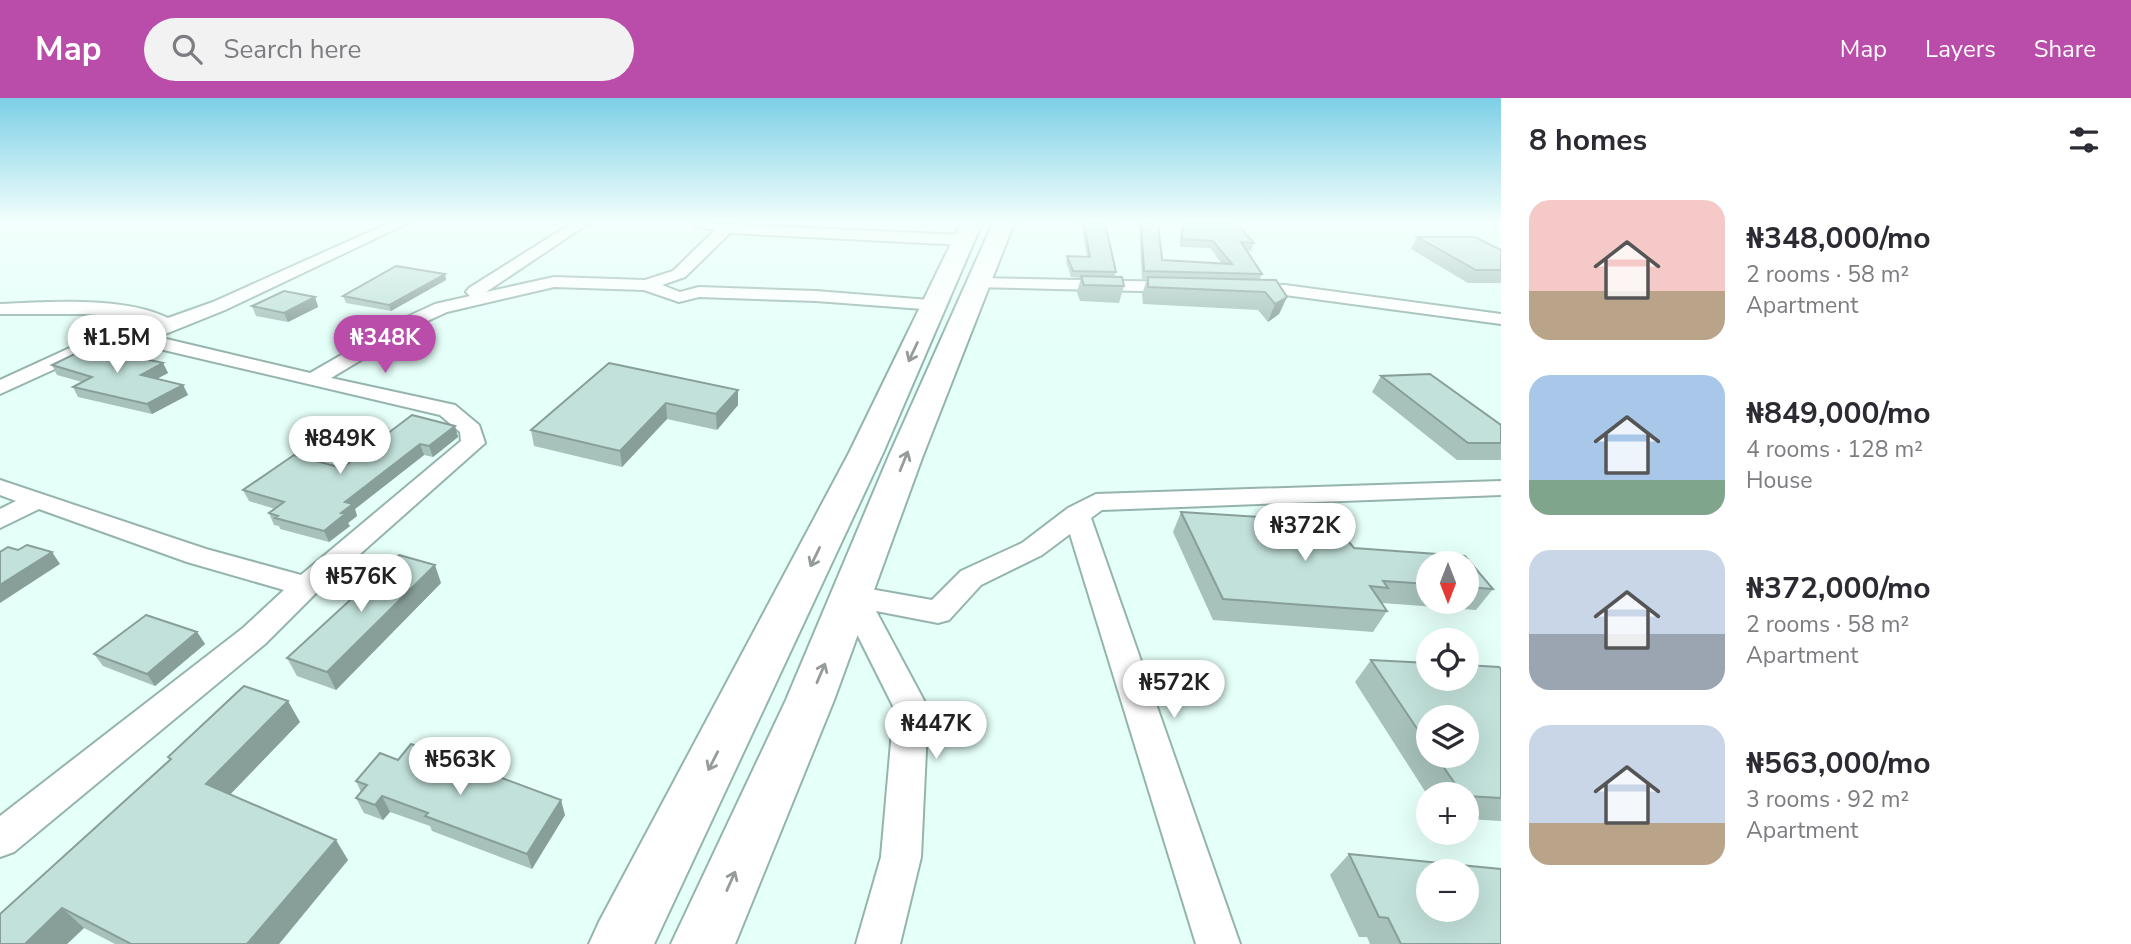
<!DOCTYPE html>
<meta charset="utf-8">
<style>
body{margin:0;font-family:"Nunito Sans",sans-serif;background:#f2f2f3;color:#2b2b33;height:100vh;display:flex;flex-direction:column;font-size:26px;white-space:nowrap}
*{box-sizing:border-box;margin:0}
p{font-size:23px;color:#7c7c81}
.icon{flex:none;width:38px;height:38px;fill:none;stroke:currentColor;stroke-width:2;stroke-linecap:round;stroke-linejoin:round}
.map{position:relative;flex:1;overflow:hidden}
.drawer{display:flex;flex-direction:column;background:#fff;width:630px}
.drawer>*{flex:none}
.needle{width:46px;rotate:180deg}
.controls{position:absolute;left:1416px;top:453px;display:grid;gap:14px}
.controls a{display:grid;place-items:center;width:63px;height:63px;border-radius:50%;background:#fff;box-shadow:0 7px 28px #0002;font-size:35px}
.price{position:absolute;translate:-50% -60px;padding:0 16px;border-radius:24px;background:#fff;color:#222;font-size:23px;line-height:46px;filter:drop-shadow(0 2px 4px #0008)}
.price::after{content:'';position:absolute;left:50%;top:42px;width:21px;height:16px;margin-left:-10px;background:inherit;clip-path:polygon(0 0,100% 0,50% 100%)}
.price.on{background:#ba4caa;color:#fff}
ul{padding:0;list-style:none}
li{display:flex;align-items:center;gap:21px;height:175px;padding:0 28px}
li span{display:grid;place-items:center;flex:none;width:196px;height:140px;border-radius:21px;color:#555}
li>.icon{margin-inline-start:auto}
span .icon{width:84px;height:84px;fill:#fffc;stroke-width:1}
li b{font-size:30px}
h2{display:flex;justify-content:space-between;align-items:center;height:84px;padding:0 28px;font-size:30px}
header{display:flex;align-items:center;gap:42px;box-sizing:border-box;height:98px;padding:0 35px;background:#ba4caa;color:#fff}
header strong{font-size:33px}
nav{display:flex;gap:38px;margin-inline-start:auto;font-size:24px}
.search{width:490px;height:63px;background:#f2f2f3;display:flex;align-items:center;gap:18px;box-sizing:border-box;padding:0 24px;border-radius:38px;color:#7c7c81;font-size:26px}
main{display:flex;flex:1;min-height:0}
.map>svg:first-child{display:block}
</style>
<header>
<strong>Map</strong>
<div class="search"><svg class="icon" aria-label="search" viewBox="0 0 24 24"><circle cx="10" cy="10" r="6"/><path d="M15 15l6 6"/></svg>Search here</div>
<nav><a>Map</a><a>Layers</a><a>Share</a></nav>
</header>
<main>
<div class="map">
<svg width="1501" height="846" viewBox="0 0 1501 846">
<rect width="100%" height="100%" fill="#e5fff9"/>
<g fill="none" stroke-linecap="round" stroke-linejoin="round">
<defs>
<g id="street">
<path d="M389 125H408L225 212 158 239 310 275 409 218 435 206 470 198 466 194 469 190 572 125H589L486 194 554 179 645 182 673 173 715 132 694 128 692 125 964 137 972 142 964 147 730 135 685 179 662 187 680 194 699 189 816 193 942 203 945 207 942 211 936 212 816 203 699 199 679 204 644 192 554 189 447 214 421 226 331 280 455 307 479 327 485 345 316 495 265 546 14 754 0 759V718L243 530 284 492 187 464 39 411 0 430V411L16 403 0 397V382L206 451 301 477 461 343 460 334 440 317 134 245 131 241 153 227 143 223 136 234 0 296V282L122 226 127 220 87 216H0V206C51 204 123 198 168 220L213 204Z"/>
<polygon points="978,180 1179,184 1187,189 1179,194 972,189 970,185 972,181"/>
<polygon points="1246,186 1285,187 1501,216 1501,226 1285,197 1240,195 1237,191 1240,187"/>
<polygon points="1501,383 1501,397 1102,412 1091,420 1240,846 1196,846 1070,436 1042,457 981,487 949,522 938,525 876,513 928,610 921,759 900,846 856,846 881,759 894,610 838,498 843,491 853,488 932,502 961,473 1022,445 1068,410 1096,396"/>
</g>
<g id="highway">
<polygon points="961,125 982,125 883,355 654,846 589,846 599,824 849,355"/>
<polygon points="993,125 1014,125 922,360 834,602 735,846 671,846 786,602 888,360"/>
</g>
</defs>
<use href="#street" stroke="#95b4ad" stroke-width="4"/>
<use href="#highway" stroke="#95b4ad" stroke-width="4"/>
<use href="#street" fill="#fff" fill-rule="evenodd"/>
<use href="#highway" fill="#fff" fill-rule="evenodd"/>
</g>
<g fill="#a7c2bb" fill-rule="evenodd">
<polygon points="1081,125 1105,125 1116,174 1114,179 1124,188 1119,205 1080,203 1077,194 1081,180 1071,179 1066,164 1067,158 1087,159"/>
<polygon points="1139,125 1158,125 1162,162 1222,166 1210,150 1180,149 1180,132 1183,125 1254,145 1251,153 1246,152 1262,176 1259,182 1287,199 1279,216 1268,224 1258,212 1143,206 1142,196 1147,181 1142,181"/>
<polygon points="1417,139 1501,152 1501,185 1468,185 1411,151"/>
<polygon points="445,176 446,182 391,213 346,205 343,198"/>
<polygon points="315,199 318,209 288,224 256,218 252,208"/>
<polygon points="163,265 168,275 157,281 183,287 188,297 152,316 78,299 73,289 82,284 57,277 52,267"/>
<polygon points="609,265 738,307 717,332 667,321 622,369 534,348 531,332"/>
<polygon points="1381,278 1501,327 1501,362 1457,362 1372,294"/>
<polygon points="455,328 458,339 433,359 424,357 355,411 357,418 348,425 350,428 329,444 280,431 279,428 274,427 269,415 275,411 249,403 243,392 342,370"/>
<path d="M1181 414 1322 423 1336 443 1349 444 1354 450 1465 458 1493 491 1476 512 1382 505 1387 513 1373 534 1213 522 1173 434ZM1428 466H1466V504H1428Z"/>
<polygon points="441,485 336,592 297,578 287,560"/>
<polygon points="197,534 205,546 155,588 103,568 94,556"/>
<path d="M1371 562 1501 571V723L1466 721V696H1428V698L1355 584ZM1428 620 1466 658H1428Z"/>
<polygon points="300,624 230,696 348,762 279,846 115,846 84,830 67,846 0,846 170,662 168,659"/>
<polygon points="356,683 565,717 532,771 432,733 430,728 390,714 383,722 364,715 356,700 361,694"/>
<polygon points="1349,756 1501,846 1370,846 1367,839 1359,839 1330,777"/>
</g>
<g fill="#889e99">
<polygon points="445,176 446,182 391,213 389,207"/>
<polygon points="315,199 318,209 288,224 284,215"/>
<polygon points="1287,199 1279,216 1268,224 1275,206"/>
<polygon points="163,265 168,275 146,286 141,277"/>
<polygon points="183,287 188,297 152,316 147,306"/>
<polygon points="738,292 738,307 717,332 716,316"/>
<polygon points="666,305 667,321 622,369 620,353"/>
<polygon points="455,328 458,339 433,359 429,348"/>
<polygon points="420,346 424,357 355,411 357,418 348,425 350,428 329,444 324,433 341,415 345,404"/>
<polygon points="52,454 60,466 0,505 0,487"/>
<polygon points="435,467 441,485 336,592 327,574"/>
<polygon points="197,534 205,546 155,588 147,576"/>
<polygon points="288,603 300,624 221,706 206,686"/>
<polygon points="382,698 390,714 383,722 375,707"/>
<polygon points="561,702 565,717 532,771 527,756"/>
<polygon points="336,742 348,762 279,846 247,846"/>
<polygon points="62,810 84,830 67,846 25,846"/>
</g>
<g fill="#c2e1da" stroke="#889e99" stroke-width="2" fill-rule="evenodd">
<polygon points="1084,125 1105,125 1116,174 1073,173 1067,158 1090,159"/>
<polygon points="1141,125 1158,125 1162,162 1232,166 1213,143 1182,141 1183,125 1237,126 1254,145 1241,144 1262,176 1144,173"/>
<polygon points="1417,139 1475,139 1501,152 1501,172 1476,172"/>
<polygon points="396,168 445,176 389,207 343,198"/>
<polygon points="1081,178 1122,179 1124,188 1084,187"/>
<polygon points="1148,179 1276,182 1287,199 1275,206 1265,194 1148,189"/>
<polygon points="284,193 315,199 284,215 252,208"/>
<polygon points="89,249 163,265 141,277 183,287 147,306 73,289 92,279 52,267"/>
<polygon points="609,265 738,292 716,316 666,305 620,353 531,332"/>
<polygon points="1430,276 1501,327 1501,345 1468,345 1381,278"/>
<polygon points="412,317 455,328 429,348 420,346 345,404 353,406 341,415 345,416 324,433 275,420 278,418 269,415 284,404 243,392 294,357 342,370"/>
<polygon points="1181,414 1322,423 1336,443 1349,444 1354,450 1465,458 1493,491 1466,489 1466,466 1428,466 1428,486 1383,483 1388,490 1370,488 1387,513 1223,501"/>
<polygon points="27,447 52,454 0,487 0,454 8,449 18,452"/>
<polygon points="399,457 435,467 327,574 287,560"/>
<polygon points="146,517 197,534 147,576 94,556"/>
<polygon points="1371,562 1428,565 1428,581 1466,581 1466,567 1499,569 1501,571 1501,700 1466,698 1466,696 1462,696 1436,658 1466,658 1466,620 1428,620 1428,647"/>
<polygon points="244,588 288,603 206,686 336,742 247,846 131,846 62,810 25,846 0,846 0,816 171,661 168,659"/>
<polygon points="411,646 561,702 527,756 425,718 428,715 382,698 375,707 356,700 367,687 356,683 380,655 398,662"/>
<path d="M1349 756 1501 771V846H1401L1388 820 1379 819ZM1428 774H1466V812H1428Z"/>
</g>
<defs><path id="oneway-shaft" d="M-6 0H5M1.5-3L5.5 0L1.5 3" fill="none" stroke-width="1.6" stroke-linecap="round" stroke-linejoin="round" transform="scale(1.75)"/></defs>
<g stroke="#969c9b">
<use href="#oneway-shaft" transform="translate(913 254) rotate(115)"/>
<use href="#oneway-shaft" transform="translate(904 363) rotate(-68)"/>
<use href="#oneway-shaft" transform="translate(815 459) rotate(116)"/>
<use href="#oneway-shaft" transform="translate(821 575) rotate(-67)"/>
<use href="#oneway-shaft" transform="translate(713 663) rotate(117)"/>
<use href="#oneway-shaft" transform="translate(731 783) rotate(-66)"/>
</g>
<linearGradient id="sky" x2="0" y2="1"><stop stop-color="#7dcfe6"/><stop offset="0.51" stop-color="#f3fffc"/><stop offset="1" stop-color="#f3fffc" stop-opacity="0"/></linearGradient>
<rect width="1501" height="244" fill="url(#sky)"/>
</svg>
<div class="controls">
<a><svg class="needle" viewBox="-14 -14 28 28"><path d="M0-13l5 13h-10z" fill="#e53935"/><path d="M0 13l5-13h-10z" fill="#7c7c81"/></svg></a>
<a><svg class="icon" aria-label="locate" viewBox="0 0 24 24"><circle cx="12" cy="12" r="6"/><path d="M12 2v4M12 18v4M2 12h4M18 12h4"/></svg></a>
<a><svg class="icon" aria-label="layers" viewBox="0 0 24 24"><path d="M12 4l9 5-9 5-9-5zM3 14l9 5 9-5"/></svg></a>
<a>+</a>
<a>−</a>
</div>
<b class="price" style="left:117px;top:277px">₦1.5M</b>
<b class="price on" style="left:385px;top:277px">₦348K</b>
<b class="price" style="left:340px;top:378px">₦849K</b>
<b class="price" style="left:1305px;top:465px">₦372K</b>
<b class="price" style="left:361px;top:516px">₦576K</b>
<b class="price" style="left:1174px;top:622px">₦572K</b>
<b class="price" style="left:936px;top:663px">₦447K</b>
<b class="price" style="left:460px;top:699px">₦563K</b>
</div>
<section class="drawer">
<h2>8 homes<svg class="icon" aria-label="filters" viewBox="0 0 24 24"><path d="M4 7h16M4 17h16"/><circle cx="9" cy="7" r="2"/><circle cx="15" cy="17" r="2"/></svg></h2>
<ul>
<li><span style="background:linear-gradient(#f6c9c9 65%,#b9a48a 0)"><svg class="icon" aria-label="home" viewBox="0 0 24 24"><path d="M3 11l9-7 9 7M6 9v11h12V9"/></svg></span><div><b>₦348,000/mo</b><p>2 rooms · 58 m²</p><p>Apartment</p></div></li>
<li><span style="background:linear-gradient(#a9c7e8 75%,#7fa58c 0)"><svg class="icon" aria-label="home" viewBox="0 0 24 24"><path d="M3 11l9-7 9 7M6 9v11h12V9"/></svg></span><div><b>₦849,000/mo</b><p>4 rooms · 128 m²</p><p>House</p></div></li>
<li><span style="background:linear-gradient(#c9d6e8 60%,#9aa5b1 0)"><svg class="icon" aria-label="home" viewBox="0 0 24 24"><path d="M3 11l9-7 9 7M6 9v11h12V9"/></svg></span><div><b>₦372,000/mo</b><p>2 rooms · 58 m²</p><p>Apartment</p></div></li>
<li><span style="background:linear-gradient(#c9d6e8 70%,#b9a48a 0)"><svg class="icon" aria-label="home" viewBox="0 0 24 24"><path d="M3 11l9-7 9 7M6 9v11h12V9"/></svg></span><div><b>₦563,000/mo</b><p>3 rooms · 92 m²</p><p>Apartment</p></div></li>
</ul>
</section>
</main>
